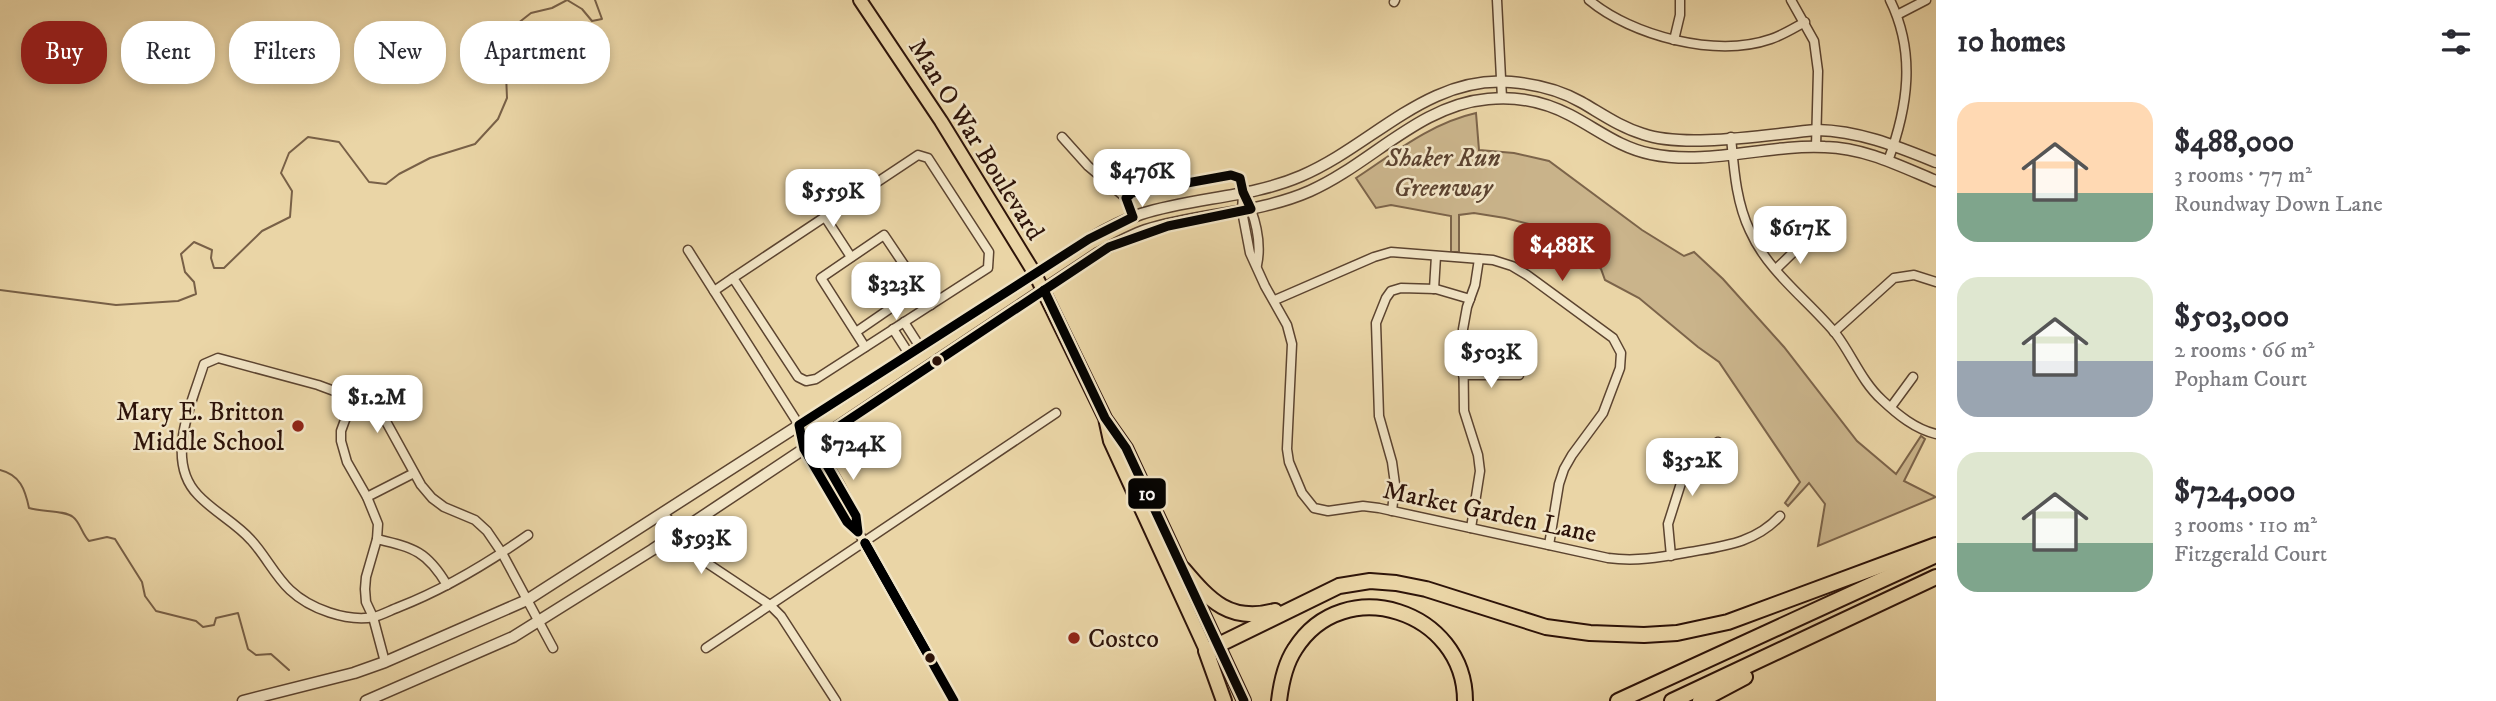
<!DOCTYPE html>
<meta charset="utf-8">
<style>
body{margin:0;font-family:"IM FELL DW Pica",serif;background:#f7f7f7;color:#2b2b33;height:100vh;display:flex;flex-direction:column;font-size:26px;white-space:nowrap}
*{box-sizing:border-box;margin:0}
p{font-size:23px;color:#7c7c81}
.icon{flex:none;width:38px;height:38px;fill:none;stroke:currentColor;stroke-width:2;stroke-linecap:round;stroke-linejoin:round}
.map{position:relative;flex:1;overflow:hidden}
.panel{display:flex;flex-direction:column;background:#fff;width:560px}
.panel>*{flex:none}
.guide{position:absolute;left:21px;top:21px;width:665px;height:63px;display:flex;gap:14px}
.price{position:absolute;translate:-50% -60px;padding:0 16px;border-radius:14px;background:#fff;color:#222;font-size:23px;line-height:46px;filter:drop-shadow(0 2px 4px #0008)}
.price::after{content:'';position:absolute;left:50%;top:42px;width:21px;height:16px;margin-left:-10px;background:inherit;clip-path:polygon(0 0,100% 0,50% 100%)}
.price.selected{background:#8f2418;color:#fff}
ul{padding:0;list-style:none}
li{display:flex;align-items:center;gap:21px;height:175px;padding:0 21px}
li span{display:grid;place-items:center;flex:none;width:196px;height:140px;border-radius:21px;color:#555}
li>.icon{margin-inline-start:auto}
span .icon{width:84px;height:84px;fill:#fffc;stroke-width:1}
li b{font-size:30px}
h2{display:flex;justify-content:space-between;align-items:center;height:84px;padding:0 21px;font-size:30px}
.chip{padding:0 24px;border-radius:28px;background:#fff;box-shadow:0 4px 10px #0003;font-size:24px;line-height:63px}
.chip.selected{background:#8f2418;color:#fff}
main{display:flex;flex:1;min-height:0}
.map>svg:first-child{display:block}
</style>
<main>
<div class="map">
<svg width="1936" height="701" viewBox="0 0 1936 701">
<rect width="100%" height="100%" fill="#ead5a6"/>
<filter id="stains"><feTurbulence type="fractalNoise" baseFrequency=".00286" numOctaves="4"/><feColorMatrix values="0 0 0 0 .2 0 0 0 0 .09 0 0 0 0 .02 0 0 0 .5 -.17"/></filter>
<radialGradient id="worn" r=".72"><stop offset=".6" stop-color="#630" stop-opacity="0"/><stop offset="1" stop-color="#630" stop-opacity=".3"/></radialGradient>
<path fill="#cab48b" stroke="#7c644a" stroke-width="2" d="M1476 113 1479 150 1514 153 1549 161 1642 230 1684 256 1694 252 1723 279 1784 347 1857 441 1896 474 1921 436 1925 439 1904 481 1936 497 1818 546 1825 504 1809 483 1788 506 1785 503 1800 482 1719 362 1698 347 1639 298 1605 280 1601 269 1545 228 1505 218 1474 213 1459 215V252H1451V216L1391 205 1376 208 1356 178C1394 153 1431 123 1476 113Z"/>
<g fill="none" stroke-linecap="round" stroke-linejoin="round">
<g stroke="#786047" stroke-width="2">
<polyline points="0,290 116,305 178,301 196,294 194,282 185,272 181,254 194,242 212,250 211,258 214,268 224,268 262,231 290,217 292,191 281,173 289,153 308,137 339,142 369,182 386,184 399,174 430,158 475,144 498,119 507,98 505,50 508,31 531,13 552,8 567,0 582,9 592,21 602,19 595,0"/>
<path d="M0 470C20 475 25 489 29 508 41 512 65 510 73 517 80 522 82 534 89 541L107 537 115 539 142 582 145 596 156 611 196 621 203 627 214 625 216 618 238 613 248 649 256 655 271 654 289 670"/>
</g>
<defs>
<g id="minor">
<polyline points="1497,0 1502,98"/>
<path d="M1589 0C1632 36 1716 58 1771 39 1783 35 1794 28 1805 22"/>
<polyline points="1791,0 1814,41 1818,71 1816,147"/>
<polyline points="1394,2 1395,0"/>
<polyline points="1897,15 1926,0"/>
<polyline points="1674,40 1680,15 1680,0"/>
<polyline points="1062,137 1088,166 1126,198 1133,217"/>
<path d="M1731 137C1734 169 1736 202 1750 231 1768 272 1808 300 1836 334 1852 355 1862 382 1882 400 1898 415 1915 429 1936 434"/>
<polygon points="918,155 928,158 989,252 988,268 816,379 806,381 798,377 733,278"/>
<path d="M1888 161C1908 107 1916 53 1890 0"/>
<path d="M1243 194 1242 211 1250 253 1265 286 1287 325 1292 344 1287 449 1289 462 1302 493 1314 508 1328 511 1363 506 1379 508 1608 558C1637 562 1662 557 1690 552 1724 546 1755 543 1780 516"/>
<path d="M1244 194C1255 215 1262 242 1257 265"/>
<polyline points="825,217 851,257"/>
<path d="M688 250 799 425C820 449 854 501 858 532"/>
<polyline points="1776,269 1805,241"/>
<polyline points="1434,289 1436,256"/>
<polyline points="714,291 733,278"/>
<polyline points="1275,300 1374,257 1391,252 1493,260 1512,266 1527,275 1613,338 1621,353 1620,368 1603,413 1572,455 1564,469 1559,484 1549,545"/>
<polyline points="904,322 920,347"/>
<polyline points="893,329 909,354"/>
<polyline points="856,332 920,288"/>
<polyline points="1834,332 1894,278 1914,275 1936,282"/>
<polyline points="865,347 821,278 884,235 931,305"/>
<polyline points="1463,375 1519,375"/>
<path d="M353 398 318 385 218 358 204 364C192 403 164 460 198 495 214 512 236 523 251 540 265 555 275 576 290 590 310 609 347 622 374 617 382 615 391 610 399 607 445 589 488 563 528 535"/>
<polyline points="1891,407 1913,377"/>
<polyline points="799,428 804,449 847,522 858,532 865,543 954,701"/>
<polyline points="367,497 414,473"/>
<polyline points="1392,511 1395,484 1392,462 1379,416 1376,323 1386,298 1391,291 1401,288 1436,289 1470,299"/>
<polyline points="664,514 698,557 770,605 781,616 836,701"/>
<polyline points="1471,528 1480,471 1478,455 1464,411 1463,329 1467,307 1475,285 1479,259"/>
<path d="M377 539C414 548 427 551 447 585"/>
<polyline points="1671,556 1668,524 1682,480 1691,465 1718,442"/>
<polyline points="706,648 1056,413"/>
<polyline points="385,662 373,617 366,602 365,589 366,577 377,539 378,524 367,497 347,462 341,441 341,431 353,398 375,407 383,416 421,485 432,498 444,507 475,520 487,531 502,553 553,648"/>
</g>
<g id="tertiary">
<path d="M243 701 354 673 385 662 527 600 1089 239C1106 229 1123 220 1141 214 1194 197 1250 198 1301 176 1372 146 1427 75 1511 82 1535 84 1560 90 1581 102 1602 114 1620 127 1643 134 1686 149 1769 134 1817 130 1860 131 1896 146 1936 162"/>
<path d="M366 701 513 637 652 550 1098 253C1113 245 1129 236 1146 230 1199 213 1258 214 1310 191 1371 164 1419 105 1488 99 1516 96 1545 102 1570 115 1597 129 1620 148 1651 154 1708 166 1767 144 1825 147 1865 148 1900 166 1936 181"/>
</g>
<g id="primary">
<polyline points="860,0 941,121 1035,274 1105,418 1110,441 1210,659"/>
<polyline points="1107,421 1126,448 1244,701"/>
</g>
<g id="motorway">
<path d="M1183 569C1210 601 1230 623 1275 611"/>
<polyline points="1224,701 1206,651 1339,586 1370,581 1396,583 1426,589 1546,627 1590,633 1644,635 1677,633 1728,622 1936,545"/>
<path d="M1279 701C1281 684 1285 664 1295 649 1344 571 1465 611 1465 701"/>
<polyline points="1618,701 1936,555"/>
<polyline points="1672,701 1936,577"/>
<polyline points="1700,701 1745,677"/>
</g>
</defs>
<use href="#minor" stroke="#5c4430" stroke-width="11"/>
<use href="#tertiary" stroke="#5c4430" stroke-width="13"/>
<use href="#primary" stroke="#2d1309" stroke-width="16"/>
<use href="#motorway" stroke="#2d1309" stroke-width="18"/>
<use href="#minor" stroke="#f1e4c5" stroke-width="8"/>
<use href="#tertiary" stroke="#f1e4c5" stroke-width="10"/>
<use href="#primary" stroke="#ead5a6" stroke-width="12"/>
<use href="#motorway" stroke="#ead5a6" stroke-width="14"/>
<defs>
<g id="bus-1">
<polygon points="1231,175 1240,178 1243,192 1251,209 1168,226 1109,247 814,443 856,516 858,532 847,522 804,449 799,425 1089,239 1133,217 1126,198 1132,193"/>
<polyline points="1044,290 1105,418 1126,448 1244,701"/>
<polyline points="865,543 931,660"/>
<polyline points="865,543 954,701"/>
</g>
</defs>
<use href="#bus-1" stroke="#f1e4c5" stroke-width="14"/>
<use href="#bus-1" stroke="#000" stroke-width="9"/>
</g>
<g fill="#2d1309" stroke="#f1e4c5" stroke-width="2.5">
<circle cx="937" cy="361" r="6"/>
<circle cx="930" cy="658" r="6"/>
</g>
<g fill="#8f2418" stroke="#f1e4c5" stroke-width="2.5">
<circle cx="298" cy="426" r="7"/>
<circle cx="1074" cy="638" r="7"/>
</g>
<g text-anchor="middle" stroke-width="5" stroke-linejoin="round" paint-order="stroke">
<g font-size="26" fill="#2d1309" stroke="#f1e4c5">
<text transform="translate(977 139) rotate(58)" y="9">Man O War Boulevard</text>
<text transform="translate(1490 511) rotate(12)" y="9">Market Garden Lane</text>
</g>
<g font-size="26" font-style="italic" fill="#5c4330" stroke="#f1e4c5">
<text x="1443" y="166">Shaker Run<tspan x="1443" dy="30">Greenway</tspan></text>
</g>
<g font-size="26" fill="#2d1309" stroke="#f1e4c5" text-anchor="end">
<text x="284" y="420">Mary E. Britton<tspan x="284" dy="30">Middle School</tspan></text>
<text x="1088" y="647" text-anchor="start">Costco</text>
</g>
</g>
<rect stroke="#f1e4c5" stroke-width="2.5" x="1127" y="477" width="40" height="33" rx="7" fill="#000"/>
<g font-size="19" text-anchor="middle" font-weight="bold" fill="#fff">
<text x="1147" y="500">10</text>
</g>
<rect width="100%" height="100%" filter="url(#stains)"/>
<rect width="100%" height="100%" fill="url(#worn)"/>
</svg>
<b class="price" style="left:1142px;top:209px">$476K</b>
<b class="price" style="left:833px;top:229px">$559K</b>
<b class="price" style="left:1800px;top:266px">$617K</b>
<b class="price selected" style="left:1562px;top:283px">$488K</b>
<b class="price" style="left:896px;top:322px">$323K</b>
<b class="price" style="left:1491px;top:390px">$503K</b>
<b class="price" style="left:377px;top:435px">$1.2M</b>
<b class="price" style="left:853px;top:482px">$724K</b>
<b class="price" style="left:1692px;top:498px">$352K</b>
<b class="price" style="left:701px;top:576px">$593K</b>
<div class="guide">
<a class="chip selected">Buy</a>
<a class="chip">Rent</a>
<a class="chip">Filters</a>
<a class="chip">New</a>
<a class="chip">Apartment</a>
</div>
</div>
<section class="panel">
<h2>10 homes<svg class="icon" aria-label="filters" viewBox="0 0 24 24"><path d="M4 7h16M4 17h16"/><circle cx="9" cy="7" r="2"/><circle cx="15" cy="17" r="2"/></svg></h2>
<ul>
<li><span style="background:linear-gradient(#ffd9b3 65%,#7fa58c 0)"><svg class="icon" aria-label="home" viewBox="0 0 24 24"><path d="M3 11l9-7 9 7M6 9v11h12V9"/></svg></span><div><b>$488,000</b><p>3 rooms · 77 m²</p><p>Roundway Down Lane</p></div></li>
<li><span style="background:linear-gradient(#dfe7d0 60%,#9aa5b1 0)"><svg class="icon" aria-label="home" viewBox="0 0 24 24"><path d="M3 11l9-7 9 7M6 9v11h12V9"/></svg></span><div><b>$503,000</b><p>2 rooms · 66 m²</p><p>Popham Court</p></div></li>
<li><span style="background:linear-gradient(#dfe7d0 65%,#7fa58c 0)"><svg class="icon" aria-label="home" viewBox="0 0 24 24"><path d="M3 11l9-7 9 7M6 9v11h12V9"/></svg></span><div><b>$724,000</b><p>3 rooms · 110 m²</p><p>Fitzgerald Court</p></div></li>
</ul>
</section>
</main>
